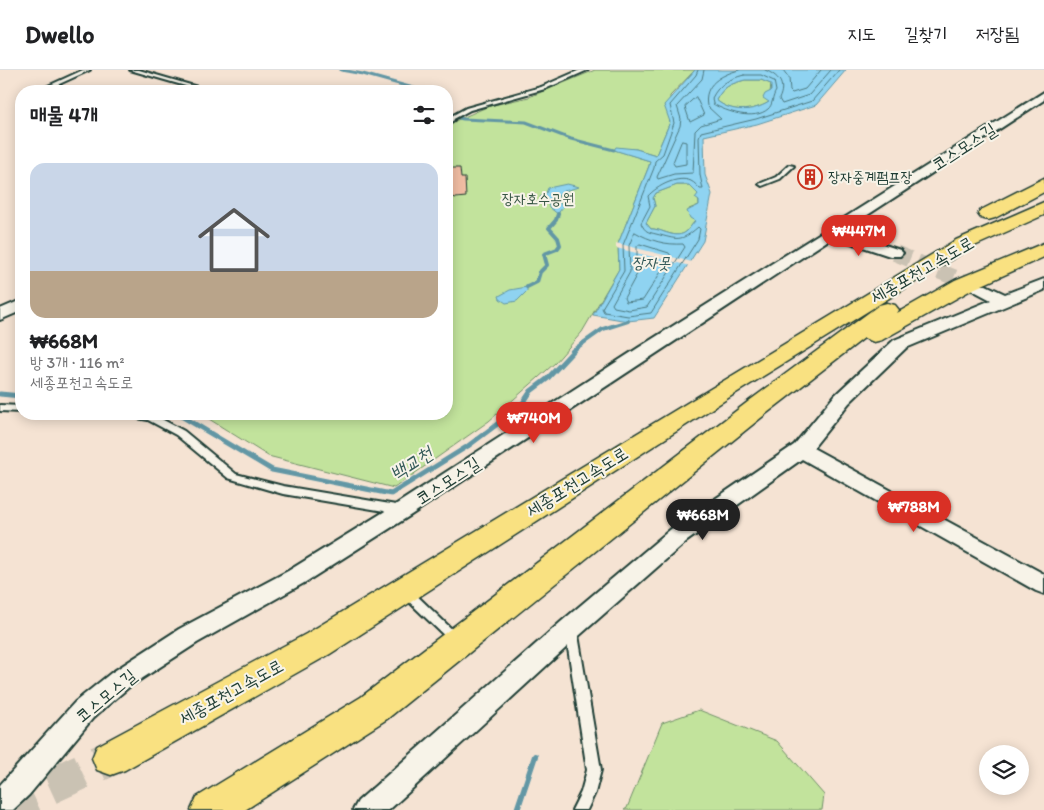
<!DOCTYPE html>
<html lang="ko">
<meta charset="utf-8">
<style>
body{margin:0;font-family:Itim,"Poor Story",sans-serif;background:#f6f6f6;color:#202124;height:100vh;display:flex;flex-direction:column;font-size:19px;white-space:nowrap}
*{box-sizing:border-box;margin:0}
p{font-size:16px;color:#757577}
.icon{flex:none;width:28px;height:28px;fill:none;stroke:currentColor;stroke-width:2;stroke-linecap:round;stroke-linejoin:round}
.map{position:relative;flex:1;overflow:hidden}
.drawer{position:absolute;left:15px;top:15px;width:438px;height:335px;display:flex;flex-direction:column;background:#fff;border-radius:20px;box-shadow:0 2px 12px #0003}
.drawer>*{flex:none}
.buttons{position:absolute;left:979px;top:675px;display:grid;gap:10px}
.buttons a{display:grid;place-items:center;width:50px;height:50px;border-radius:50%;background:#fff;box-shadow:0 2px 12px #0003;font-size:25px}
.price{position:absolute;translate:-50% -42px;padding:0 11px;border-radius:18px;background:#d93025;color:#fff;font-size:16px;line-height:32px;filter:drop-shadow(0 1px 2px #0008)}
.price::after{content:'';position:absolute;left:50%;top:30px;width:15px;height:11px;margin-left:-8px;background:inherit;clip-path:polygon(0 0,100% 0,50% 100%)}
.price.current{background:#222;color:#fff}
ul{padding:0;list-style:none}
li{display:grid;align-content:center;gap:10px;height:265px;padding:0 15px}
li span{display:grid;place-items:center;height:155px;border-radius:15px;color:#555}
li>.icon{margin-inline-start:auto}
span .icon{width:90px;height:90px;fill:#fffc;stroke-width:1}
li b{font-size:21px}
h2{display:flex;justify-content:space-between;align-items:center;height:60px;padding:0 15px;font-size:21px}
header{display:flex;align-items:center;gap:30px;box-sizing:border-box;height:70px;padding:0 25px;background:#fff;border-bottom:1px solid #e0e0e0}
header strong{font-size:24px}
nav{display:flex;gap:28px;margin-inline-start:auto;font-size:18px}
.map>svg:first-child{display:block}
</style>
<header>
<strong>Dwello</strong>
<nav><a>지도</a><a>길찾기</a><a>저장됨</a></nav>
</header>
<div class="map">
<svg width="1044" height="740" viewBox="0 0 1044 740">
<rect width="100%" height="100%" fill="#f5e3d3"/>
<filter id="ink" filterUnits="userSpaceOnUse"><feTurbulence type="fractalNoise" baseFrequency=".02" numOctaves="2"/><feDisplacementMap in="SourceGraphic" scale="10" xChannelSelector="R" yChannelSelector="G"/><feConvolveMatrix kernelMatrix="1 2 1 2 8 2 1 2 1" color-interpolation-filters="sRGB"/></filter>
<g filter="url(#ink)">
<g fill="#c2e39c" stroke="#709068">
<polygon points="595,0 695,0 670,26 670,52 656,85 636,79 615,80 650,91 649,96 618,174 619,199 582,262 555,293 489,351 394,418 268,386 201,344 446,344 446,55 489,36 529,27"/>
<path d="M745 10H761L771 14 769 32C753 42 731 43 716 30 724 16 730 14 745 10Z"/>
<path d="M677 115H689L698 124 699 135 689 139 695 151C692 154 690 158 687 161 677 171 661 158 651 159L646 153 655 136 653 128 656 123Z"/>
<polygon points="699,640 777,671 824,725 822,740 624,740 627,738 662,653"/>
</g>
<g fill="#8fd3f1" stroke="#6297a5" fill-rule="evenodd">
<path d="M695 0H846L816 35 757 54 704 66 705 105 712 124 703 171 654 248 628 251 593 245 619 199 618 174 649 96 650 91 614 80 616 77 636 79 656 85 670 52 664 35ZM745 10H761L771 14V21L765 24 763 28 769 32C753 42 731 43 716 30 724 16 730 14 745 10ZM677 115H689L698 124 695 128 699 131V135L687 141 690 148 695 151C692 154 690 158 687 161 676 171 661 158 651 159L646 153 655 136 653 128 656 123Z"/>
<polygon points="567,114 579,117 564,121 558,126 559,132 563,137 559,142 559,145 549,137 548,133 543,132 540,127 546,123 548,118"/>
<polygon points="527,217 527,221 517,231 506,233 500,229 499,226 510,220"/>
</g>
<polygon fill="#f5e3d3" points="616,173 692,192 690,196 616,178"/>
<g fill="none" stroke-linecap="round" stroke-linejoin="round">
<g stroke="#4c7980" stroke-width="1">
<path d="M698 0 696 5 670 35 674 53 663 84 655 91 654 98 623 175 624 201 602 238 604 242 628 246 651 243 698 169 700 159 698 157C680 173 677 169 656 164 648 162 645 162 641 153L650 136 648 126C657 116 678 105 691 111 695 113 697 116 700 119H703L700 105 699 67 701 62 756 49 812 31 839 0"/>
<path d="M704 0 702 9 677 36 681 49 680 56 657 107 658 109 674 104 693 103 695 61 701 55 721 49 707 36C703 14 721 5 739 0"/>
<path d="M765 0C779 6 786 14 779 29L782 34 809 25 831 0"/>
<polyline points="783,0 789,8 790,21 792,23 805,19 821,0"/>
<path d="M744 5H761L774 11 776 21C772 27 773 35 768 39 754 51 727 42 713 34L712 28C719 14 729 9 744 5Z"/>
<polygon points="696,27 704,45 690,52 685,37"/>
<polygon points="682,71 686,72 686,94 675,96 673,93"/>
<path d="M635 162C651 171 665 175 683 174L685 177 647 237 629 240 614 237 612 234 630 202 629 176Z"/>
<polygon points="640,174 669,183 671,186 643,230 626,232 624,228 637,204 637,177"/>
</g>
<g stroke="#6297a5" stroke-width="3">
<polyline points="341,0 363,4 424,21"/>
<polyline points="446,39 451,46 463,49 526,52 571,69 614,80"/>
</g>
<g stroke="#6297a5" stroke-width="4">
<polyline points="527,217 537,212 540,202 547,195 544,184 557,179 560,175 558,168 549,158 556,150 558,144"/>
<polyline points="572,281 603,259 628,251"/>
</g>
<g stroke="#6297a5" stroke-width="5">
<polyline points="0,324 21,326"/>
<polyline points="178,344 272,400 391,424 468,376 508,346 523,333 531,321 547,309 574,280"/>
</g>
<polyline stroke="#6297a5" stroke-width="6" points="517,740 535,686"/>
</g>
<polygon fill="#f1bda3" stroke="#1f3d34" points="446,98 460,98 461,108 465,108 466,127 456,128 446,125"/>
<g fill="none" stroke-linecap="round" stroke-linejoin="round">
<polyline stroke="#cac2b3" stroke-width="16" stroke-dasharray="16 8" stroke-linecap="butt" points="895,183 980,218"/>
<polyline stroke="#cac2b3" stroke-width="36" stroke-dasharray="36 18" stroke-linecap="butt" points="0,739 111,688"/>
<defs>
<g id="service">
<polygon points="83,0 90,0 44,21 37,21"/>
<polygon points="130,0 139,0 211,21 203,21"/>
<polygon points="580,0 588,0 545,19 470,40 450,51 446,51 446,49 466,38 541,17"/>
<polygon points="789,95 794,96 780,109 762,116 759,114 776,107"/>
<polygon points="0,335 21,336 21,342 0,341"/>
<polygon points="126,344 154,345 184,361 236,404 283,416 402,436 406,437 407,440 406,443 402,444 283,424 228,408 176,365 148,350 131,347"/>
<polygon points="405,517 409,518 461,568 463,571 461,574 457,576 453,574 401,524 399,521 401,518"/>
<polygon points="571,554 575,556 577,559 601,700 595,723 587,740 572,740 581,722 587,700 565,559 567,556"/>
</g>
<g id="minor">
<polygon points="1044,22 1044,30 843,161 900,180 903,183 900,186 890,186 833,167 411,445 304,513 197,573 129,617 93,648 29,725 13,740 0,740 0,715 75,632 111,603 179,559 288,501 395,435 638,278"/>
<polygon points="446,47 452,47 454,50 446,55"/>
<polygon points="1044,209 1044,220 906,278 849,333 813,378 1044,504 1044,524 1036,521 802,389 687,471 580,565 389,740 353,740 358,731 562,551 671,459 794,375 835,325 894,270 991,230 974,221 972,218 974,215 986,215 1005,224"/>
<polygon points="21,230 21,241 0,250 0,239"/>
</g>
<g id="motorway">
<polygon points="1044,108 1044,122 995,148 988,150 981,148 978,144 981,140"/>
<polygon points="1044,132 1044,145 970,178 736,323 330,584 125,700 111,705 97,700 92,688 97,676 306,564 956,170"/>
<polygon points="1044,173 1044,187 971,220 882,270 874,272 864,268 767,343 387,649 245,740 191,740 197,727 361,627 749,331 879,235 887,233 895,235 899,240 897,243 955,210"/>
</g>
</defs>
<use href="#service" stroke="#1f3d34" stroke-width="4"/>
<use href="#minor" stroke="#1f3d34" stroke-width="4"/>
<use href="#motorway" stroke="#1f3d34" stroke-width="3"/>
<use href="#service" fill="#f7f3e8" fill-rule="evenodd"/>
<use href="#minor" fill="#f7f3e8" fill-rule="evenodd"/>
<use href="#motorway" fill="#f9e181" fill-rule="evenodd"/>
</g>
</g>
<defs>
<symbol id="building-ring" viewBox="-11 -11 22 22"><circle r="9.5" fill="#f7f3e8" stroke="#c8321e" stroke-width="1.5"/><path d="M-4-6H4V6H1V3H-1V6H-4ZM-2.5-4.3h1.7v1.8h-1.7ZM.8-4.3h1.7v1.8H.8ZM-2.5-1h1.7V.8h-1.7ZM.8-1h1.7V.8H.8Z" fill="#c8321e"/></symbol>
</defs>
<g fill-rule="evenodd">
<use href="#building-ring" x="796" y="93" width="28" height="28"/>
</g>
<g text-anchor="middle" stroke-width="4" stroke-linejoin="round" paint-order="stroke">
<g font-size="15" fill="#1f3d34" stroke="#f7f3e8" text-anchor="start">
<text x="828" y="112">장자중계펌프장</text>
</g>
<g font-size="15" fill="#375644" stroke="#f7f3e8">
<text x="538" y="134">장자호수공원</text>
</g>
<g font-size="16" font-style="italic" fill="#355b5a" stroke="#f7f3e8">
<text x="651" y="198">장자못</text>
</g>
<g font-size="18" fill="#1f3d34" stroke="#f7f3e8">
<text transform="translate(964 77) rotate(-33)" y="6">코스모스길</text>
<text transform="translate(922 200) rotate(-30)" y="6">세종포천고속도로</text>
<text transform="translate(448 411) rotate(-33)" y="6">코스모스길</text>
<text transform="translate(577 412) rotate(-32)" y="6">세종포천고속도로</text>
<text transform="translate(231 622) rotate(-29)" y="6">세종포천고속도로</text>
<text transform="translate(106 626) rotate(-40)" y="6">코스모스길</text>
</g>
<g font-size="19" font-style="italic" fill="#355b5a" stroke="#f7f3e8">
<text transform="translate(411 393) rotate(-33)" y="7">백교천</text>
</g>
</g>
</svg>
<div class="buttons">
<a><svg class="icon" aria-label="layers" viewBox="0 0 24 24"><path d="M12 4l9 5-9 5-9-5zM3 14l9 5 9-5"/></svg></a>
</div>
<b class="price" style="left:859px;top:187px">₩447M</b>
<b class="price" style="left:534px;top:374px">₩740M</b>
<b class="price" style="left:914px;top:463px">₩788M</b>
<b class="price current" style="left:703px;top:471px">₩668M</b>
<section class="drawer">
<h2>매물 4개<svg class="icon" aria-label="filters" viewBox="0 0 24 24"><path d="M4 7h16M4 17h16"/><circle cx="9" cy="7" r="2"/><circle cx="15" cy="17" r="2"/></svg></h2>
<ul>
<li><span style="background:linear-gradient(#c9d6e8 70%,#b9a48a 0)"><svg class="icon" aria-label="home" viewBox="0 0 24 24"><path d="M3 11l9-7 9 7M6 9v11h12V9"/></svg></span><div><b>₩668M</b><p>방 3개 · 116 m²</p><p>세종포천고속도로</p></div></li>
</ul>
</section>
</div>
